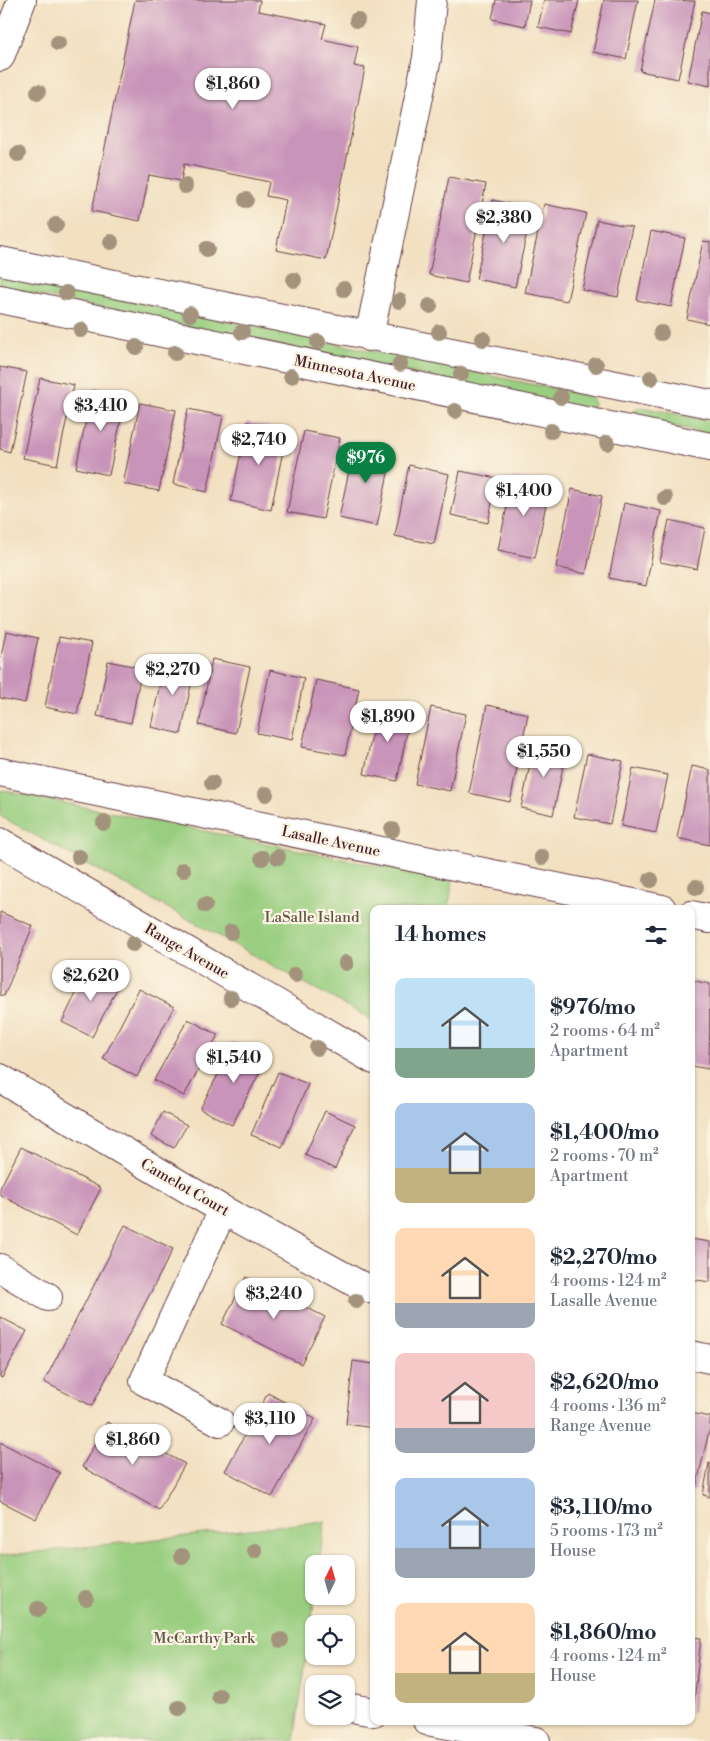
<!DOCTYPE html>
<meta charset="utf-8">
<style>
body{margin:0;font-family:"Libre Bodoni",serif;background:#f6f6f7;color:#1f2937;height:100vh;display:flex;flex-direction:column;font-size:19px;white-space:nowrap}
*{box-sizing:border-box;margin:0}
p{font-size:16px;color:#747a83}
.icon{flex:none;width:28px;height:28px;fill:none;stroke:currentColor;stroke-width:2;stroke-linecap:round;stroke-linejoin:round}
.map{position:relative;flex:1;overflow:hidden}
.side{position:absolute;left:370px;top:905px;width:325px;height:820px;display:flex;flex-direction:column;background:#fff;border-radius:10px;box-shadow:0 1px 4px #0004}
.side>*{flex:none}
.needle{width:32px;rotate:5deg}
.controls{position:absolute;left:305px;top:1555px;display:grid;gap:10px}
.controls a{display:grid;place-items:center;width:50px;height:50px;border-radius:10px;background:#fff;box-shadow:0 1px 4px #0004;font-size:25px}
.price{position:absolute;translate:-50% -42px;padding:0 11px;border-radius:18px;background:#fff;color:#222;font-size:16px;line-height:32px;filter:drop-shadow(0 1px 2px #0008)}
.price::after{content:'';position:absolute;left:50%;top:30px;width:15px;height:11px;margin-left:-8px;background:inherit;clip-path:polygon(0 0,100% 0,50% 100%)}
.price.on{background:#0b8043;color:#fff}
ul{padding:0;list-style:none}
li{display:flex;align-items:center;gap:15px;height:125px;padding:0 25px}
li span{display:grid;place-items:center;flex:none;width:140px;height:100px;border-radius:10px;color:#555}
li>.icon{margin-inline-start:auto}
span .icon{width:60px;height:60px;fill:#fffc;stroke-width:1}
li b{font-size:21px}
h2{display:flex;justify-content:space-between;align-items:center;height:60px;padding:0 25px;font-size:21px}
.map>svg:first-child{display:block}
</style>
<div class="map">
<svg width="710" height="1741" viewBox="0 0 710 1741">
<rect width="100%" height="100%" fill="#fcf5e5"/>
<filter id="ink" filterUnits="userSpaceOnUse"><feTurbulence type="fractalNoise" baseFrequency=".02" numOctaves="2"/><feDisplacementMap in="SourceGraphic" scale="10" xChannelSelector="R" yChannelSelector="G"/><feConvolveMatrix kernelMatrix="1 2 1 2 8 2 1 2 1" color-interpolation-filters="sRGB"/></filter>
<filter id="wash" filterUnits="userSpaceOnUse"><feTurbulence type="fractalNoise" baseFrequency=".0096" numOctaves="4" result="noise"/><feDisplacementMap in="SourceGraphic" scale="20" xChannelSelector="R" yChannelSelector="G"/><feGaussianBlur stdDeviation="1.12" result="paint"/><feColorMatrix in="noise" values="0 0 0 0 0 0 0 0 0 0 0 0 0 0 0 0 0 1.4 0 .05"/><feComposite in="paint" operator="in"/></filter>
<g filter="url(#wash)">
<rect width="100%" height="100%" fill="#f2e0c1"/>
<g fill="#99ce80" stroke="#727656">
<polygon points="0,274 589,396 593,399 594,404 591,408 586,409 0,287"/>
<polygon points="642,407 710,421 710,434 640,419 636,417 634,412 637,408"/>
<polygon points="0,790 453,881 448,909 374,909 374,1021 0,816"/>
<polygon points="325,1521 319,1564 314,1564 315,1596 294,1741 0,1741 0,1556"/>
</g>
<g id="blocks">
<g fill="#c994ba">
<polygon points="135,0 260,0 258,11 326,24 322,39 358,47 354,66 365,68 326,260 276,250 286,200 266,196 269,182 184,164 181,181 149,175 140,221 92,211"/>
<polygon points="496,0 530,0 525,26 492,19"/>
<polygon points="544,0 579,0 571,34 538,27"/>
<polygon points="604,0 638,0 626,59 593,52"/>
<polygon points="655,0 695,1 678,79 640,71"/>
<polygon points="702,11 710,13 710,86 688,81"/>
<polygon points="449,177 486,184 466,283 429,275"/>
<polygon points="493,200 532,209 515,287 476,279"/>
<polygon points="544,204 586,213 567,301 525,293"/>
<polygon points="597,220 632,227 618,297 582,290"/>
<polygon points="651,231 685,238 671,307 637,300"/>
<polygon points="703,241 710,242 710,324 687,319"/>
<polygon points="0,367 27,372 10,452 0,449"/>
<polygon points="40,378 74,385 57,465 23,458"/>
<polygon points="92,390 126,397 109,475 76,468"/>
<polygon points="140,403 176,410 159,491 123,484"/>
<polygon points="188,409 223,416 207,492 173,484"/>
<polygon points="247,422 287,431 271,510 231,501"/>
<polygon points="304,431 340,438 323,519 287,512"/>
<polygon points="355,442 393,449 377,526 339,518"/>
<polygon points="409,465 449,474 434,544 395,536"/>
<polygon points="460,471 497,478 488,523 451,515"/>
<polygon points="513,477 550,485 535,558 498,550"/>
<polygon points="572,489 602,496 586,574 556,567"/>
<polygon points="624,503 661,511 646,586 609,578"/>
<polygon points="669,520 705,528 697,569 660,562"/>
<polygon points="6,631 38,638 25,703 0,698 0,662"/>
<polygon points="59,637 92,643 77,714 45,707"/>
<polygon points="165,659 195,665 181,734 151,727"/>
<polygon points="212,659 250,667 236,733 199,725"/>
<polygon points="108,661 142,668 131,723 97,716"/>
<polygon points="270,670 304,678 292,740 257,733"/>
<polygon points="316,680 359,689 345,755 302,747"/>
<polygon points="378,705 411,712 397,781 364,774"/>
<polygon points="487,705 528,714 510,802 469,793"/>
<polygon points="431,707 466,714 450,791 415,784"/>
<polygon points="535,741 567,747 553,815 521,808"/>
<polygon points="587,754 623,761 610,824 574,817"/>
<polygon points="692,766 710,770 710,845 677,838"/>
<polygon points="633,768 668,775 656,833 621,826"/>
<polygon points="0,912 33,926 4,996 0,995"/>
<polygon points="89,967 120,983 92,1037 62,1022"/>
<polygon points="691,980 710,984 709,1069 691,1066"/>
<polygon points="139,989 174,1007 137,1077 103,1059"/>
<polygon points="188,1019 218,1035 184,1096 154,1080"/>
<polygon points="235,1042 267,1059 232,1125 200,1109"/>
<polygon points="278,1072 308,1084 282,1147 251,1135"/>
<polygon points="325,1111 355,1125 335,1169 305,1155"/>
<polygon points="163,1112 187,1125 174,1148 151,1136"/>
<polygon points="21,1147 101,1188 77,1235 0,1195 0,1188"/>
<polygon points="125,1225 173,1249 92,1406 44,1382"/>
<polygon points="691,1239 710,1242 710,1282 691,1279"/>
<polygon points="246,1277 325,1317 301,1364 222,1324"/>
<polygon points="0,1317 27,1331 2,1378 0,1377"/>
<polygon points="353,1361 374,1364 374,1428 346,1424"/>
<polygon points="268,1393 315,1419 272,1497 225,1471"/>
<polygon points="691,1413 710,1417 710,1427 695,1492 691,1491"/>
<polygon points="107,1422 185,1464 159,1510 82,1467"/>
<polygon points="0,1442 60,1473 36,1519 0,1501"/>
<polygon points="709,1463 710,1463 710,1497 703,1495"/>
<polygon points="691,1637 701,1638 693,1712 691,1712"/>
</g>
</g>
</g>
<g filter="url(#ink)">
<use href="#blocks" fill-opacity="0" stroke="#633c42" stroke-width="1"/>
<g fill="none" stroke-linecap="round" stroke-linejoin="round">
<defs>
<g id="minor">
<polyline points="0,57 22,0"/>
<polyline points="0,261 710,404"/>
<polyline points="0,299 710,447"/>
<polyline points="369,337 427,58 432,0"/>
<polyline points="0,772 662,909"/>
<polyline points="0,842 374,1060"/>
<polyline points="691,915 710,919"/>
<polyline points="0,1078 223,1210 356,1283 374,1290"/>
<polyline points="0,1268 48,1297"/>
<polyline points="691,1355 710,1359"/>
<polyline points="220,1422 144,1381 223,1210"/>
<polyline points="346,1707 374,1712"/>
<polyline points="427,1721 536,1741"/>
</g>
</defs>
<use href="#minor" stroke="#633c42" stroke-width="30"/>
<use href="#minor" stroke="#fff" stroke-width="28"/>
</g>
<g fill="#a3937c">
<circle cx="357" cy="20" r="8"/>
<circle cx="58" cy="43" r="8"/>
<circle cx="38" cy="92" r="8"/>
<circle cx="18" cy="154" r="8"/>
<circle cx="185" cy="186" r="8"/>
<circle cx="246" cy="200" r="8"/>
<circle cx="56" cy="225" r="8"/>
<circle cx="111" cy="242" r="8"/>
<circle cx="207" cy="249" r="8"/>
<circle cx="294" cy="280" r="8"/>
<circle cx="344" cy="289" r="8"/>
<circle cx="66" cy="293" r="8"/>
<circle cx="399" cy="301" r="8"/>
<circle cx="430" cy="306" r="8"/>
<circle cx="190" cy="314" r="8"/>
<circle cx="81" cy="330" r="8"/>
<circle cx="242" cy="332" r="8"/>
<circle cx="439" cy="332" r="8"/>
<circle cx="661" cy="333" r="8"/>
<circle cx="483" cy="339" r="8"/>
<circle cx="318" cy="342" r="8"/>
<circle cx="136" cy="347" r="8"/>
<circle cx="175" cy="353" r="8"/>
<circle cx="400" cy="364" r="8"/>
<circle cx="596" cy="365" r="8"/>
<circle cx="461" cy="374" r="8"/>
<circle cx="291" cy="376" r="8"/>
<circle cx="651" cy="378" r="8"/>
<circle cx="561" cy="397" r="8"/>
<circle cx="455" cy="411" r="8"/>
<circle cx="551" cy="431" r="8"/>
<circle cx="607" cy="443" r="8"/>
<circle cx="665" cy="498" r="8"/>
<circle cx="212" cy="783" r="8"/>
<circle cx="266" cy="794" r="8"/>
<circle cx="104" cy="823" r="8"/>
<circle cx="392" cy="830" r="8"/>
<circle cx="79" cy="857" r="8"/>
<circle cx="278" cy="857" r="8"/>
<circle cx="542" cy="857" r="8"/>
<circle cx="262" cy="858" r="8"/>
<circle cx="183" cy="870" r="8"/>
<circle cx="651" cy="880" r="8"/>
<circle cx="696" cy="887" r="8"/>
<circle cx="205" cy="905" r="8"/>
<circle cx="231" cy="932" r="8"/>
<circle cx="133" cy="944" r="8"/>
<circle cx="346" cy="963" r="8"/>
<circle cx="295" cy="975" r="8"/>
<circle cx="231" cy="998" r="8"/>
<circle cx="317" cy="1048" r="8"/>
<circle cx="356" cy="1301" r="8"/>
<circle cx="255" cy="1551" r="8"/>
<circle cx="182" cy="1556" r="8"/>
<circle cx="86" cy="1598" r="8"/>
<circle cx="38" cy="1609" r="8"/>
<circle cx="281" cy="1640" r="8"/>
<circle cx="219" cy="1696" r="8"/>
<circle cx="179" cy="1708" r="8"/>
</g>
</g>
<g text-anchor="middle" stroke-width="4.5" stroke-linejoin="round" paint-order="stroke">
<g font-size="15" fill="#4a1f2b" stroke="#fcf5e5">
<text transform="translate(355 373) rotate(12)" y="5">Minnesota Avenue</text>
<text transform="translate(331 841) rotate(12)" y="5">Lasalle Avenue</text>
<text transform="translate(187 951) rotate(30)" y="5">Range Avenue</text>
<text transform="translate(185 1187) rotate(30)" y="5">Camelot Court</text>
</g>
<g font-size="15" fill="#625444" stroke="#fcf5e5">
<text x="312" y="922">LaSalle Island</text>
<text x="204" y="1643">McCarthy Park</text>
</g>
</g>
</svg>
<div class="controls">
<a><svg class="needle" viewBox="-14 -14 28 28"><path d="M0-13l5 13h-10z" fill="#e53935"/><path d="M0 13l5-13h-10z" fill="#747a83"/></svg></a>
<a><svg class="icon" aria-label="locate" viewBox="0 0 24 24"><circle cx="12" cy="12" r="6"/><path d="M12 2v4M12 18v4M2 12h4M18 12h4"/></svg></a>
<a><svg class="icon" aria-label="layers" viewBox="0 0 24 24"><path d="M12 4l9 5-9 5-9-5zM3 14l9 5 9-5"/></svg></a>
</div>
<b class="price" style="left:233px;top:110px">$1,860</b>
<b class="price" style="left:504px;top:244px">$2,380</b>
<b class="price" style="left:101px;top:432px">$3,410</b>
<b class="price" style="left:259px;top:466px">$2,740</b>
<b class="price on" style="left:366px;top:484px">$976</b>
<b class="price" style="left:524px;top:517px">$1,400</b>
<b class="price" style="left:173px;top:696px">$2,270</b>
<b class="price" style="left:388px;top:743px">$1,890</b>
<b class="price" style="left:544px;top:778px">$1,550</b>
<b class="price" style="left:91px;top:1002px">$2,620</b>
<b class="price" style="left:234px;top:1084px">$1,540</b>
<b class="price" style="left:274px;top:1320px">$3,240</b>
<b class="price" style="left:270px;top:1445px">$3,110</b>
<b class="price" style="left:133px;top:1466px">$1,860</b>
<section class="side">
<h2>14 homes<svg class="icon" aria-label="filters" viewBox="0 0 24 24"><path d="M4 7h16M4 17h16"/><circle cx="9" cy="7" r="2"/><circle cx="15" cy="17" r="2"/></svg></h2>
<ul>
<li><span style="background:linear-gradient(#bfe0f5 70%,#7fa58c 0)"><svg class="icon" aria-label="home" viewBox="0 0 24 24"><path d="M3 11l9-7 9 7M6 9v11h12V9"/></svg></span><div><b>$976/mo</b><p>2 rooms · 64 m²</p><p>Apartment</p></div></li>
<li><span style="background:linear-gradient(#a9c7e8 65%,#c2b280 0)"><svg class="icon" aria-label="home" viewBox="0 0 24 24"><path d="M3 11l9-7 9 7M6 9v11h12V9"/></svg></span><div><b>$1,400/mo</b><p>2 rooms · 70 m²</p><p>Apartment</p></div></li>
<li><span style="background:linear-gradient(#ffd9b3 75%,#9aa5b1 0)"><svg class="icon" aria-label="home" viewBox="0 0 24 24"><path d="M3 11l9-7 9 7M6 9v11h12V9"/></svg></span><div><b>$2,270/mo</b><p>4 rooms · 124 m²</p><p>Lasalle Avenue</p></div></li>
<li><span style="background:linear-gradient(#f6c9c9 75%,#9aa5b1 0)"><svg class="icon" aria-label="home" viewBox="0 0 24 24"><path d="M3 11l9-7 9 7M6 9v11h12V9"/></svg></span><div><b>$2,620/mo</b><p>4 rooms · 136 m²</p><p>Range Avenue</p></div></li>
<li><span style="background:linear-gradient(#a9c7e8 70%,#9aa5b1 0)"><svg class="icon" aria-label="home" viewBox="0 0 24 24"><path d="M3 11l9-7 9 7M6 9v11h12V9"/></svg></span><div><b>$3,110/mo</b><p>5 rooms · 173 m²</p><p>House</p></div></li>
<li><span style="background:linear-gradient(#ffd9b3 70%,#c2b280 0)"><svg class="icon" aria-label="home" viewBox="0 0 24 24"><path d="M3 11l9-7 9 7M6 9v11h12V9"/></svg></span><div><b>$1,860/mo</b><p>4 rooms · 124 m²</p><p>House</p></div></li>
</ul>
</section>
</div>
